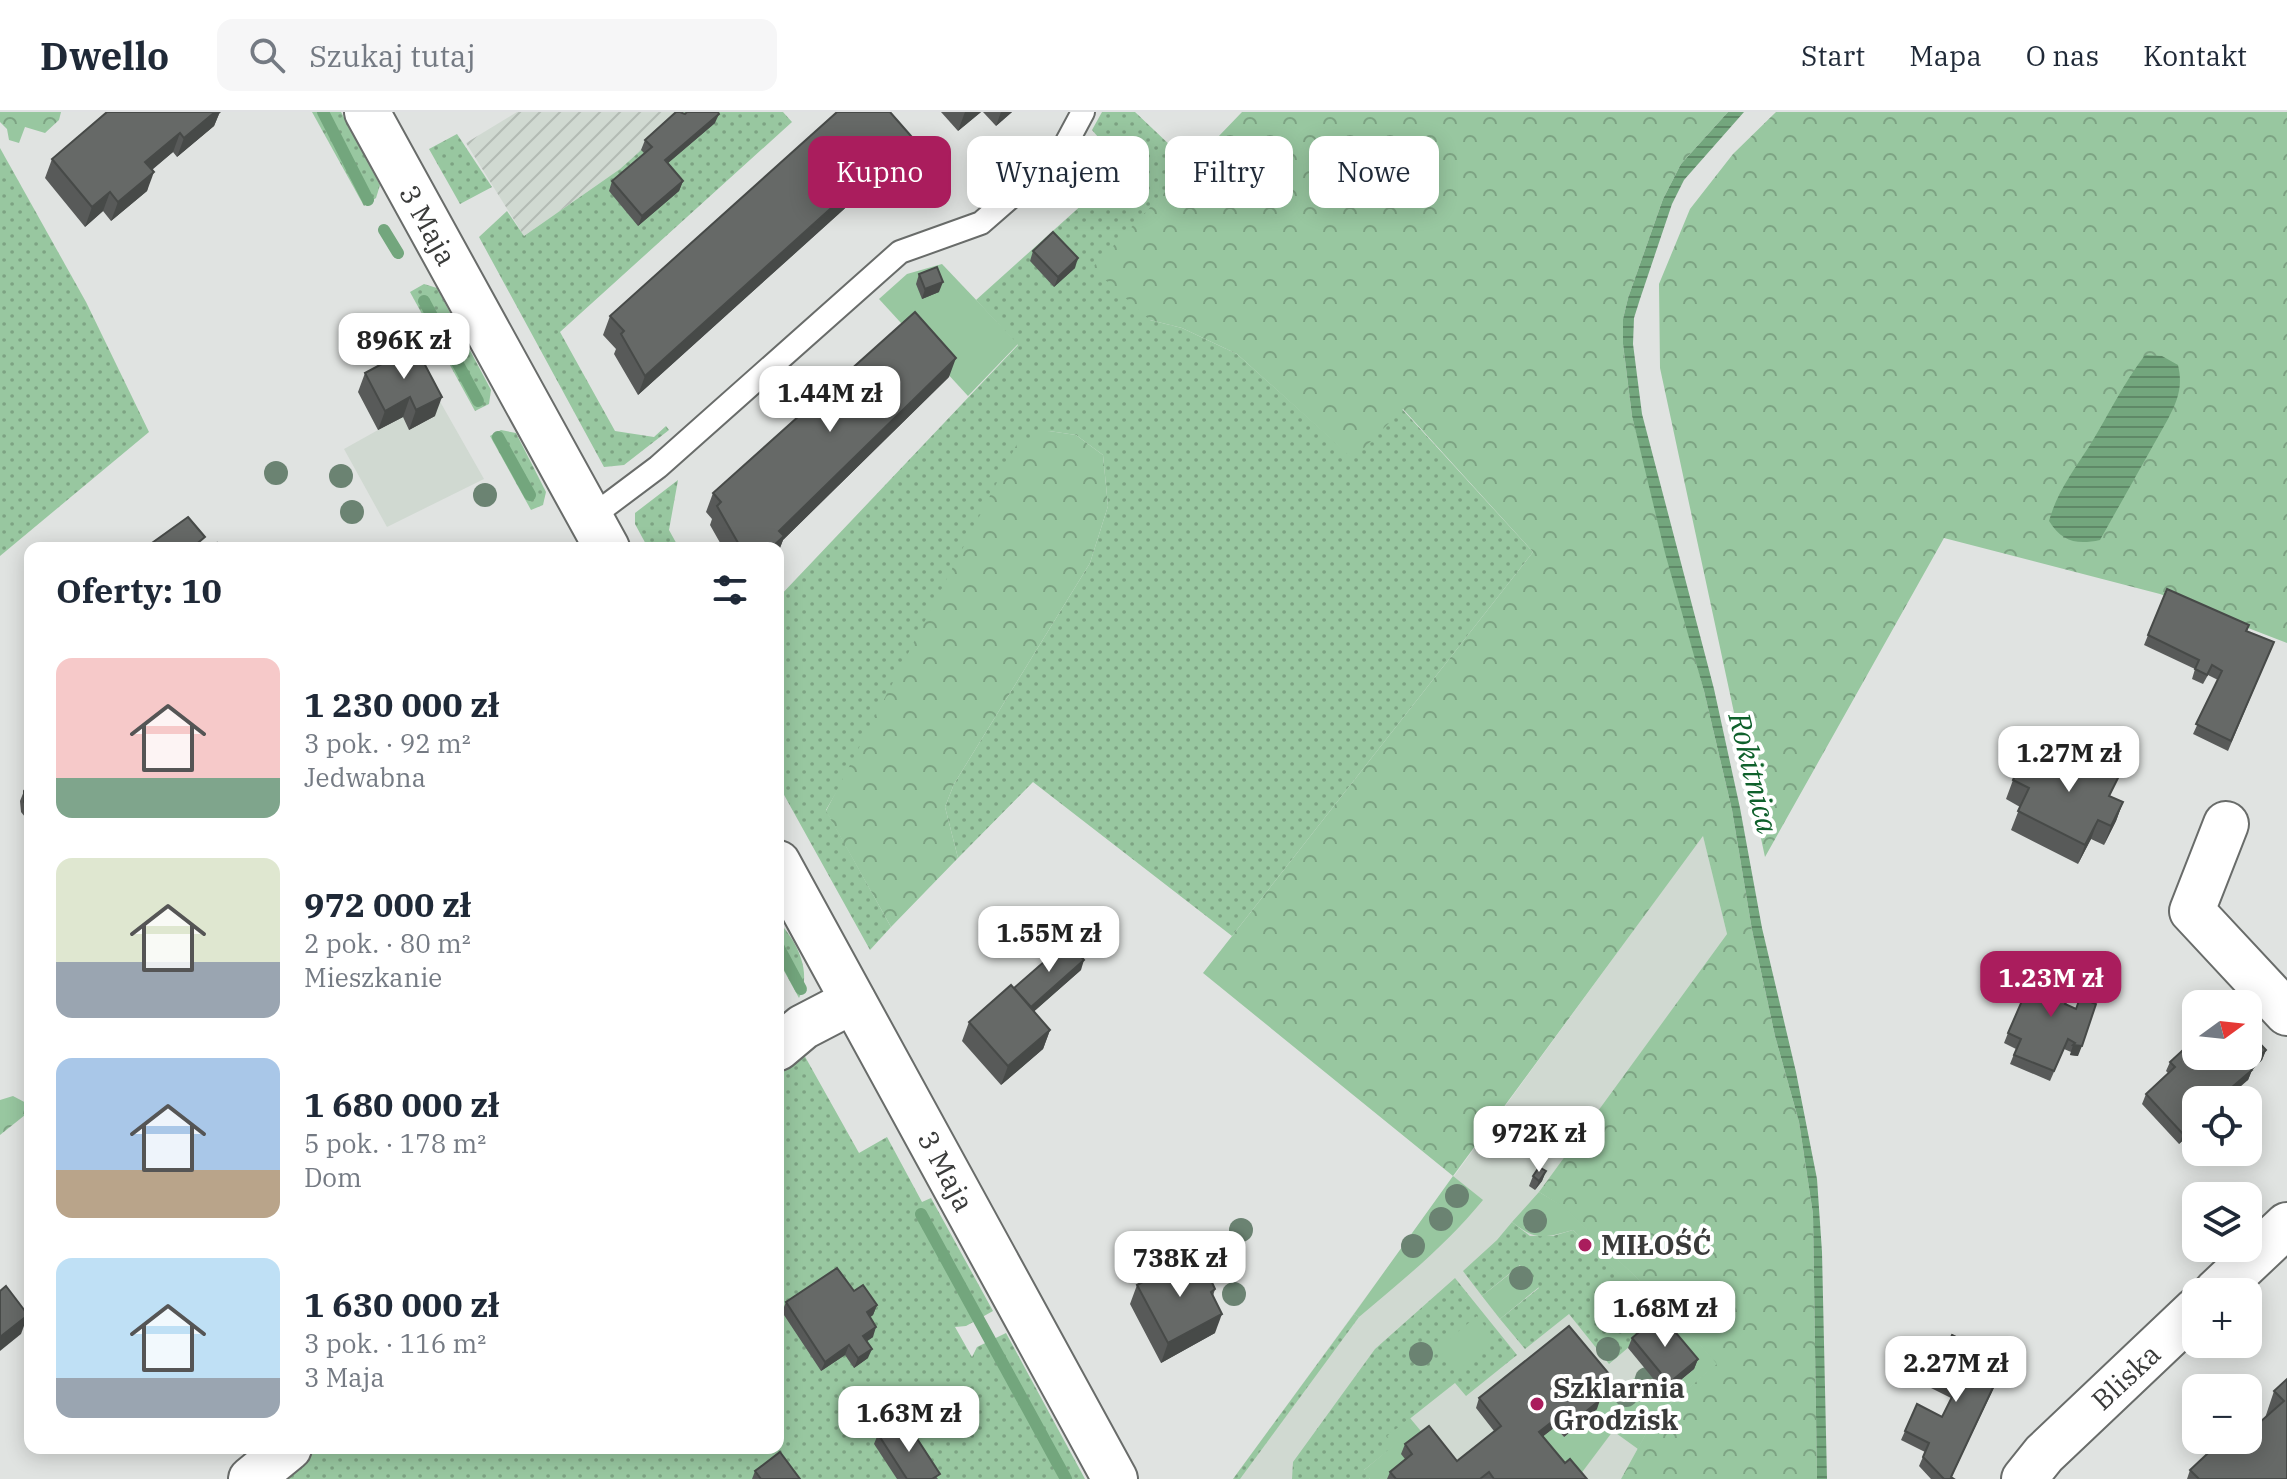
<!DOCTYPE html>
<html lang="pl">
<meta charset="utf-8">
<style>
body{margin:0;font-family:"IBM Plex Serif",serif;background:#f6f6f7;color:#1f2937;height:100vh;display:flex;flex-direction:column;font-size:30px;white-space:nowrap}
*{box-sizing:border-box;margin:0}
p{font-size:26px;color:#747a83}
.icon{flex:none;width:44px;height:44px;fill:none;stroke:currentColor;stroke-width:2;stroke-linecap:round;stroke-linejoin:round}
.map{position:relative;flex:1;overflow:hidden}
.side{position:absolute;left:24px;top:430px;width:760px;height:912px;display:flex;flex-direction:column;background:#fff;border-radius:16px;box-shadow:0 4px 20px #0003}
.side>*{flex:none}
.top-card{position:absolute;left:808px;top:24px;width:760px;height:72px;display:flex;gap:16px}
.needle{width:52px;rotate:75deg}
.buttons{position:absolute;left:2182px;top:878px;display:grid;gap:16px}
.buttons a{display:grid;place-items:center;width:80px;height:80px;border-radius:16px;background:#fff;box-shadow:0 4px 20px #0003;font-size:40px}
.price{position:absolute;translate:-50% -68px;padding:0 18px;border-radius:16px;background:#fff;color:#222;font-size:26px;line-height:52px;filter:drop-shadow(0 2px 4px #0008)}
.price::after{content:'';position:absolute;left:50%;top:48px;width:24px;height:18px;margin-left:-12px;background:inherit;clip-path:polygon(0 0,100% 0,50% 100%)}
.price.active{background:#aa1d5d;color:#fff}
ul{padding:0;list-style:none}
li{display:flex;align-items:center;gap:24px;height:200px;padding:0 32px}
li span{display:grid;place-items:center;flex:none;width:224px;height:160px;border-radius:16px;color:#555}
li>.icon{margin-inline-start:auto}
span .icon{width:96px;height:96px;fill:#fffc;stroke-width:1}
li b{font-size:34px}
h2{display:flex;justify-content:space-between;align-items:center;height:96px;padding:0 32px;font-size:34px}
.pill{padding:0 28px;border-radius:16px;background:#fff;box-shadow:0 4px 20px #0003;font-size:28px;line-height:72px}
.pill.active{background:#aa1d5d;color:#fff}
header{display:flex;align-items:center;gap:48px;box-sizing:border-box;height:112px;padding:0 40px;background:#fff;border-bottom:2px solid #e0e1e3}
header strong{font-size:38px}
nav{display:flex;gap:44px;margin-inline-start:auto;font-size:28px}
.search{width:560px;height:72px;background:#f6f6f7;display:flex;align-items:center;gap:20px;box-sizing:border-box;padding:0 28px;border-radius:16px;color:#747a83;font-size:30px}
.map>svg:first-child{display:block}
</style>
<header>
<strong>Dwello</strong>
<div class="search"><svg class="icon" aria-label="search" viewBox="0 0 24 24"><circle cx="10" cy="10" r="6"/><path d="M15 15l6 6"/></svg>Szukaj tutaj</div>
<nav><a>Start</a><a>Mapa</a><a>O nas</a><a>Kontakt</a></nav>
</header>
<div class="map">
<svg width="2287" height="1367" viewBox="0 0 2287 1367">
<defs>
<pattern id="industrial-furrows" width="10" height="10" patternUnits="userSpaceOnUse" patternTransform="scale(2)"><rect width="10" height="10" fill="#d0d9d1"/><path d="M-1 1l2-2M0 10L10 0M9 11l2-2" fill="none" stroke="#b3bbb4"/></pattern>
<pattern id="grass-dots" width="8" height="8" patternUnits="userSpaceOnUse" patternTransform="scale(2)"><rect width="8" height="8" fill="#98c7a0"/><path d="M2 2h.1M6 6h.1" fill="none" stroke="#7da383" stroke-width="1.8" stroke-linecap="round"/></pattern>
<pattern id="forest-crowns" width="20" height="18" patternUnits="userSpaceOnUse" patternTransform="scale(2)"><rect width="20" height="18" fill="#98c7a0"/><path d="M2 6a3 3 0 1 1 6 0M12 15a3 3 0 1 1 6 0" fill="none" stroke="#7da383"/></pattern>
<pattern id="water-rules" width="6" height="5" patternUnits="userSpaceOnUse" patternTransform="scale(2)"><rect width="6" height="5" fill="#73a67d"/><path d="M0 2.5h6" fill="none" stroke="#5f8867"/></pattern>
</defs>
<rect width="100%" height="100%" fill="#e0e3e1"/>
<g fill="#d0d9d1">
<polygon points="417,249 484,367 387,415 344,337 378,318 358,280"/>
<polygon points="1703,723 1727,822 1540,1080 1717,1252 1655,1305 1621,1367 1233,1367"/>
</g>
<polygon fill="url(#industrial-furrows)" points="517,0 684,0 620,57 524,124 466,31"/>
<g fill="url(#grass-dots)">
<polygon points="312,0 341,0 380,73 376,86 364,94"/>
<polygon points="684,0 783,0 792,10 560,220 615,319 654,325 666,314 669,318 624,353 604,355 479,125 507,99 524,124 620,57"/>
<polygon points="1102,0 1135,0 1192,54 1150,208 1182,216 1237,242 1353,346 1402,297 1533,440 1232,824 1033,670 958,746 945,695 954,672 1090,451 1108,394 1103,343 1076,323 1049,319 826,698 891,815 870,838 778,672 778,486 1018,233 976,188 1124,55 1092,18"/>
<polygon points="457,22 492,75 460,92 429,37"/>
<polygon points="0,36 86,190 149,320 0,444"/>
<polygon points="424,172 437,176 491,278 489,292 475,299 410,180"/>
<polygon points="501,318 516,321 546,380 543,393 531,398 490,324"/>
<polygon points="678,368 669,418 679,436 648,436 635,412 635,401"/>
<path d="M778 809C796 828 813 860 799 886L778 848Z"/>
<polygon points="803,941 859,1041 887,1025 922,1090 931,1086 993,1199 966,1214 955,1215 972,1245 977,1235 1006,1221 1085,1367 283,1367 318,1336 778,1336 778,961"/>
<polygon points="1512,1110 1530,1124 1553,1124 1573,1118 1630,1172 1626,1176 1656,1212 1609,1252 1569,1202 1525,1237 1500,1207 1539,1176 1520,1153 1482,1184 1463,1159 1497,1128"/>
<polygon points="1455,1166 1517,1243 1466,1284 1455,1271 1388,1324 1395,1333 1364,1358 1370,1367 1292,1367 1293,1350 1375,1237"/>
<polygon points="1354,1202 1359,1205 1240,1367 1233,1367"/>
</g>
<g fill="url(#forest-crowns)">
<polygon points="0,0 61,0 59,8 45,21 25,15 19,31 9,28 7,17 0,10"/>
<polygon points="1242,0 1728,0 1681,52 1663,87 1628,186 1623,207 1623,232 1632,304 1704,579 1732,698 1752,818 1775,924 1799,1010 1813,1102 1817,1367 1621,1367 1655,1305 1716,1252 1672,1200 1563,1095 1539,1080 1727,822 1703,724 1453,1064 1203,861 1533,440 1403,297 1353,347 1237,242 1182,216 1150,208 1092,156"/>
<polygon points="1776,0 2287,0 2287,531 2160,482 1944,426 1765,745 1660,256 1659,172 1690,97 1733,42"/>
<polygon points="1049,319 1076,323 1103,343 1108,394 1090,451 954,672 945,695 958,746 891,815 826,699 1018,330"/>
<polygon points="13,984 30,993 30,999 0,1023 0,988"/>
</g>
<g fill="#98c7a0">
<polygon points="942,152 1018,232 968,284 879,187 907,162"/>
<path d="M1453 1064 1483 1088C1446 1133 1403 1168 1359 1205L1354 1202Z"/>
<path d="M1539 1080 1563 1094 1672 1200 1717 1252 1655 1305 1638 1337 1613 1319 1577 1367 1536 1330 1555 1315 1564 1325 1596 1298 1590 1287 1606 1273 1607 1267 1619 1279 1645 1257 1666 1281 1694 1257 1626 1176 1629 1172 1573 1118C1544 1126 1536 1129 1512 1110Z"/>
<polygon points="1521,1153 1539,1175 1500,1207 1482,1184"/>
<polygon points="1477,1204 1495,1227 1457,1259 1438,1236"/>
<polygon points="1410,1306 1425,1324 1402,1342 1409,1351 1389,1367 1370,1367 1363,1359 1394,1333 1387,1324"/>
</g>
<g fill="url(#water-rules)">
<polygon points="1728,0 1744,0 1684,68 1672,92 1640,187 1634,206 1633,232 1642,302 1714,577 1740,696 1762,816 1796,960 1817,1067 1822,1140 1827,1367 1817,1367 1813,1102 1799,1010 1775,924 1752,818 1732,698 1704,579 1665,441 1632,304 1623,232 1623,207 1628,186 1663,87 1681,52"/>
<path d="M2145 243 2162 244 2178 253C2183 274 2178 288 2168 307L2100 428C2077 433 2062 430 2049 409 2057 380 2074 358 2090 333 2109 302 2123 272 2145 243Z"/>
</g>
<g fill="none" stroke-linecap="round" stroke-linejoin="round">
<g stroke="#73a67d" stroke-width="12">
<polyline points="323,0 368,88"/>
<polyline points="384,118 398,141"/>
<polyline points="424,189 478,289"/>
<polyline points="498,325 530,383"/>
<polyline points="778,834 801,877"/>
<polyline points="921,1102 1066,1367"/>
</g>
<defs>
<polyline id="service" points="590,406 658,355 900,140 981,111 1061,41 1083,0"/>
<g id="minor">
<polyline points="2226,712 2192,799 2287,901"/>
<polyline points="778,936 803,915 853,889"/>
<polyline points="2216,1180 2287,1113"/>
<polyline points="251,1367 289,1336"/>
<polyline points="2024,1367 2044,1342 2196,1198"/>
</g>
<g id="tertiary">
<polyline points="367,0 607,436"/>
<polyline points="778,751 1115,1367"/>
</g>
</defs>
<use href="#service" stroke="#696c6a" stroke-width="26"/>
<use href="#minor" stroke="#696c6a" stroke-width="48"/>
<use href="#tertiary" stroke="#696c6a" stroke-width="48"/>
<use href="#service" stroke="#fff" stroke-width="22"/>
<use href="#minor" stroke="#fff" stroke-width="44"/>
<use href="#tertiary" stroke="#fff" stroke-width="44"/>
</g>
<g fill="#6b8372">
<circle cx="276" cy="361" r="12"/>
<circle cx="341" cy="364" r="12"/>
<circle cx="485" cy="383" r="12"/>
<circle cx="352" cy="400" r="12"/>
<circle cx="1457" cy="1084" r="12"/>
<circle cx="1441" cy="1107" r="12"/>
<circle cx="1535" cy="1109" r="12"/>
<circle cx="1241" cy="1118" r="12"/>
<circle cx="1413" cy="1134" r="12"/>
<circle cx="1521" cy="1166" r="12"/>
<circle cx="1234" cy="1182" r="12"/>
<circle cx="1608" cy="1237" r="12"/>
<circle cx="1421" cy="1242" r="12"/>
<circle cx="1647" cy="1267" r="12"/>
<circle cx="1626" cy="1283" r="12"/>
</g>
<g fill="#585a59">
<polygon points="941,0 981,0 958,19"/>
<polygon points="983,0 1012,0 996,14"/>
<polygon points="219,2 214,14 177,45 173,40 152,58 147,79 111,109 103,99 85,115 45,66 52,47"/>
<polygon points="685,2 715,11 668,51 683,69 679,79 638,114 609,79 612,69 645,42 641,38 645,28"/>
<polygon points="904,43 638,283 614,242 616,237 603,223 610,204"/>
<polygon points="1033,139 1075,156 1054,175 1030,149"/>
<polygon points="919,162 939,180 922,187 916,172"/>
<polygon points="415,234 435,304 409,318 403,305 378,318 358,280 365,261"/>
<polygon points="949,265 783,428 778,441 778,436 723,436 710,413 712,407 706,400 713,381"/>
<polygon points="2167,477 2249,513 2247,519 2270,539 2228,639 2193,622 2218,568 2208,563 2203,572 2192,567 2195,557 2144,533"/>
<polygon points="2037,659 2111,685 2123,690 2116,709 2104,733 2091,727 2078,752 2011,718 2020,695 2006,687 2013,668"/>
<polygon points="30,673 30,711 21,700 20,689 24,679"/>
<polygon points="1081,858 1034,899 1050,918 1043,937 1001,973 962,929 969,910 1014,876"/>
<polygon points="2079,862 2066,892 2078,944 2070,943 2071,940 2064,937 2050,969 2010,952 2016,937 2004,931 2008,921 2038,880"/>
<polygon points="2266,938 2262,948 2252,958 2248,968 2196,988 2196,1019 2194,1018 2179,1032 2142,992 2146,982 2168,961 2166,959 2170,950"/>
<polygon points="1546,1059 1542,1069 1535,1078 1529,1074 1533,1064"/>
<polygon points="1204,1167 1215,1177 1213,1184 1215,1221 1161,1251 1130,1192 1137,1173"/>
<polygon points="854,1179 877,1193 873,1203 870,1205 873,1225 867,1229 868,1246 854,1256 845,1243 821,1259 782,1200 786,1190"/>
<polygon points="1632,1226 1698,1247 1694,1257 1665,1281 1628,1236"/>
<polygon points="2005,1250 1951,1366 1954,1367 1931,1367 1919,1354 1925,1340 1901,1328 1905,1319 1942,1305 1951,1286 1929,1275 1932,1265"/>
<polygon points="2287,1267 2287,1367 2187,1367 2190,1358 2251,1318 2265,1306 2274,1279"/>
<polygon points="1607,1273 1596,1281 1597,1297 1564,1325 1555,1315 1543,1324 1565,1351 1587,1367 1387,1367 1390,1360 1405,1347 1401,1342 1405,1332 1457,1349 1494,1319 1476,1296 1479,1286"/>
<polygon points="878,1322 904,1325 938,1367 897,1367 874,1332"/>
<polygon points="755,1359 800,1367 752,1367"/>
</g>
<g fill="#474a48">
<polygon points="214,0 221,0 219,2 214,14 177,45 184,26"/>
<polygon points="965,0 981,0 958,19"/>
<polygon points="1001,0 1012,0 996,14"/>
<polygon points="719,2 715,11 661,57 665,48"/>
<polygon points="180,21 173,40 138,69 145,50"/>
<polygon points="911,24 904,43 638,283 645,264"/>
<polygon points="154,60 147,79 111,109 118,90"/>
<polygon points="683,69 679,79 638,114 642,104"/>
<polygon points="110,80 103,99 85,115 92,95"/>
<polygon points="1078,146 1075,156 1054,175 1058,165"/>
<polygon points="943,170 939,180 922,187 925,177"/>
<polygon points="956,246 949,265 783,428 778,441 778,436 771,436 779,419"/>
<polygon points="410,285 403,305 378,318 385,299"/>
<polygon points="442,285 435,304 409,318 416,298"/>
<polygon points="2123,690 2116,709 2104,733 2111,714"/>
<polygon points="2098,708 2091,727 2078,752 2085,733"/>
<polygon points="1084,848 1081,858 1021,911 1024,901"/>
<polygon points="1050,918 1043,937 1001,973 1008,954"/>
<polygon points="2073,933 2082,934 2078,944 2070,943"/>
<polygon points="2266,938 2262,948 2252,958 2248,968 2225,988 2217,988"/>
<polygon points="2196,1010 2194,1018 2179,1032 2183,1022"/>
<polygon points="1546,1059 1542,1069 1535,1078 1539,1069"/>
<polygon points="877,1193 873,1203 864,1210 867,1200"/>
<polygon points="1222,1202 1215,1221 1161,1251 1168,1231"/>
<polygon points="28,1203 21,1222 0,1239 0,1225"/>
<polygon points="876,1215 873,1225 860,1234 863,1224"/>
<polygon points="849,1233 845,1243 821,1259 825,1250"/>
<polygon points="872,1237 868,1246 854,1256 858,1246"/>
<polygon points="1698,1247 1694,1257 1665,1281 1669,1271"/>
<polygon points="2005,1250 2002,1259 1950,1367"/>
<polygon points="1610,1263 1607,1273 1590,1287 1593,1277"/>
<polygon points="1600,1288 1597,1297 1564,1325 1567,1315"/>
<polygon points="1558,1305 1555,1315 1536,1330 1539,1320"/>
</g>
<g fill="#666967" stroke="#474a48" stroke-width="2">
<polygon points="107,0 215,0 184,26 180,21 145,50 154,60 118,90 110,80 92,95 52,47"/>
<polygon points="676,0 680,0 685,2 687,0 718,0 719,2 665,48 683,69 642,104 612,69 652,35 645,28"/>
<polygon points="837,0 890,0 911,24 645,264 621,222 624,219 610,204"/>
<polygon points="1053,120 1078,146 1058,165 1033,139"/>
<polygon points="937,155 943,170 925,177 919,162"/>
<polygon points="915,200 956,246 779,419 784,424 771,436 741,436 717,394 721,390 713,381"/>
<polygon points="415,234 442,285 416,298 410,285 385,299 365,261"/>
<polygon points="188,405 205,425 199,430 204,436 145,436"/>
<polygon points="217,431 220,436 210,436"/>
<polygon points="2167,477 2249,513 2246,519 2274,530 2231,629 2196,612 2222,559 2212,553 2207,563 2195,557 2199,548 2148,523"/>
<polygon points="2050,631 2119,664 2109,684 2123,690 2111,714 2098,708 2085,733 2018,699 2029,676 2013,668 2020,651 2037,659"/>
<polygon points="30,673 30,697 24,690 24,679"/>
<polygon points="1068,829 1084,848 1031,895 1014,876"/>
<polygon points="2052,849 2079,862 2065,892 2076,897 2080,886 2096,892 2082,934 2073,933 2075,931 2068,927 2054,959 2014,943 2021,927 2008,921 2028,875 2038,880"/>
<polygon points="1011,873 1050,918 1008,954 969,910"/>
<polygon points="2248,919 2266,938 2249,955 2252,958 2217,988 2196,988 2196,1010 2183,1022 2146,982 2175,955 2170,950 2196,926 2196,944 2248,944"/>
<polygon points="1539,1055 1546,1059 1539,1069 1533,1064"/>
<polygon points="1192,1144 1204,1167 1209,1164 1215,1177 1211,1180 1222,1202 1168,1231 1137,1173"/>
<polygon points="837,1156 854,1179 863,1173 877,1193 867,1200 876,1215 863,1224 872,1237 858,1246 849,1233 825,1250 786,1190"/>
<polygon points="6,1174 28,1203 0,1225 0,1179"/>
<polygon points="1660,1202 1698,1247 1669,1271 1632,1226"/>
<polygon points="1569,1214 1610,1263 1593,1277 1600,1288 1567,1315 1558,1305 1539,1320 1565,1351 1570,1347 1587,1367 1494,1367 1489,1360 1480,1367 1396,1367 1390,1360 1412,1342 1405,1332 1429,1314 1457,1349 1501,1314 1479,1286"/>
<polygon points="1952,1223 2005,1250 1951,1365 1954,1367 1944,1367 1923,1345 1929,1331 1905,1319 1917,1292 1942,1305 1956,1277 1932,1265"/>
<polygon points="2287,1267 2287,1367 2199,1367 2190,1358 2222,1328 2248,1328 2248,1314 2251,1318 2284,1289 2274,1279"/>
<polygon points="895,1312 904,1325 912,1319 940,1362 932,1367 907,1367 878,1322"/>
<polygon points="780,1340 800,1367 761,1367 755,1359"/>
</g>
<g fill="#aa1d5d" stroke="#fff" stroke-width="3">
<circle cx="1585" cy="1133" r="8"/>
<circle cx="1537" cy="1292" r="8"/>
</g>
<g text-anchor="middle" stroke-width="8" stroke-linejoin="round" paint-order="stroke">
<g font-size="28" fill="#3a3b3a" stroke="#fff">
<text transform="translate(428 113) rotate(61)" y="10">3 Maja</text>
<text transform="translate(946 1059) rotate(62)" y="10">3 Maja</text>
<text transform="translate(2126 1265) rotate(-43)" y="10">Bliska</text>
</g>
<g font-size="28" font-weight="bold" fill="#3a3b3a" stroke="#fff" text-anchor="start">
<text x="1601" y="1143">MIŁOŚĆ</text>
<text x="1553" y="1286">Szklarnia<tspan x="1553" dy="32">Grodzisk</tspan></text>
</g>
<g font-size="30" font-style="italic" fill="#0e602b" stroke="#fff">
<text transform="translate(1753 661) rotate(76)" y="10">Rokitnica</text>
</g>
</g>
</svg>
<div class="buttons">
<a><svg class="needle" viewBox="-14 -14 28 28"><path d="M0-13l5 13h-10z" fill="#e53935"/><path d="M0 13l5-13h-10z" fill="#747a83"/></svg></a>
<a><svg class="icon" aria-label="locate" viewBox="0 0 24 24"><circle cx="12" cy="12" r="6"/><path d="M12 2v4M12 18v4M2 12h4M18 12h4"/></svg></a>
<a><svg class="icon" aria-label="layers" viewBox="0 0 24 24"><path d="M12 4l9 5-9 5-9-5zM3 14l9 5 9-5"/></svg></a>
<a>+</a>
<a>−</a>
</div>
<b class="price" style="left:404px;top:269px">896K zł</b>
<b class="price" style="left:830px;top:322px">1.44M zł</b>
<b class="price" style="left:2069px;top:682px">1.27M zł</b>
<b class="price" style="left:1049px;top:862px">1.55M zł</b>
<b class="price active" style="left:2051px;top:907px">1.23M zł</b>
<b class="price" style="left:1539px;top:1062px">972K zł</b>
<b class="price" style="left:1180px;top:1187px">738K zł</b>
<b class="price" style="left:1665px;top:1237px">1.68M zł</b>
<b class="price" style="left:1956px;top:1292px">2.27M zł</b>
<b class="price" style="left:909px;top:1342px">1.63M zł</b>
<div class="top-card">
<a class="pill active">Kupno</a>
<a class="pill">Wynajem</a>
<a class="pill">Filtry</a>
<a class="pill">Nowe</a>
</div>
<section class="side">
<h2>Oferty: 10<svg class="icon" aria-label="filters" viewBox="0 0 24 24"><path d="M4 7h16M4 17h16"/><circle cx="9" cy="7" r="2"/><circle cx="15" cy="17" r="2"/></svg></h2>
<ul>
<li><span style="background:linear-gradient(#f6c9c9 75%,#7fa58c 0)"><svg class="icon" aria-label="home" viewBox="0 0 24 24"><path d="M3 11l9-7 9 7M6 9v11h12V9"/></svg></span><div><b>1 230 000 zł</b><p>3 pok. · 92 m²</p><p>Jedwabna</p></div></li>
<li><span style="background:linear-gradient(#dfe7d0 65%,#9aa5b1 0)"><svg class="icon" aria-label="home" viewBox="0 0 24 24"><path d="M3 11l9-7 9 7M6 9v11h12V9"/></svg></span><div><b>972 000 zł</b><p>2 pok. · 80 m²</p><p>Mieszkanie</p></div></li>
<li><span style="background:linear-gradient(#a9c7e8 70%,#b9a48a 0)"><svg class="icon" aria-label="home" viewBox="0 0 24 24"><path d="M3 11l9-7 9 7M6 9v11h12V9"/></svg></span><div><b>1 680 000 zł</b><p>5 pok. · 178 m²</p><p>Dom</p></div></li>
<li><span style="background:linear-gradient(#bfe0f5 75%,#9aa5b1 0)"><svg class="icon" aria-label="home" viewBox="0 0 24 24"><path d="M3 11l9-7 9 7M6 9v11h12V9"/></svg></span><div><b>1 630 000 zł</b><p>3 pok. · 116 m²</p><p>3 Maja</p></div></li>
</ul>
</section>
</div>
